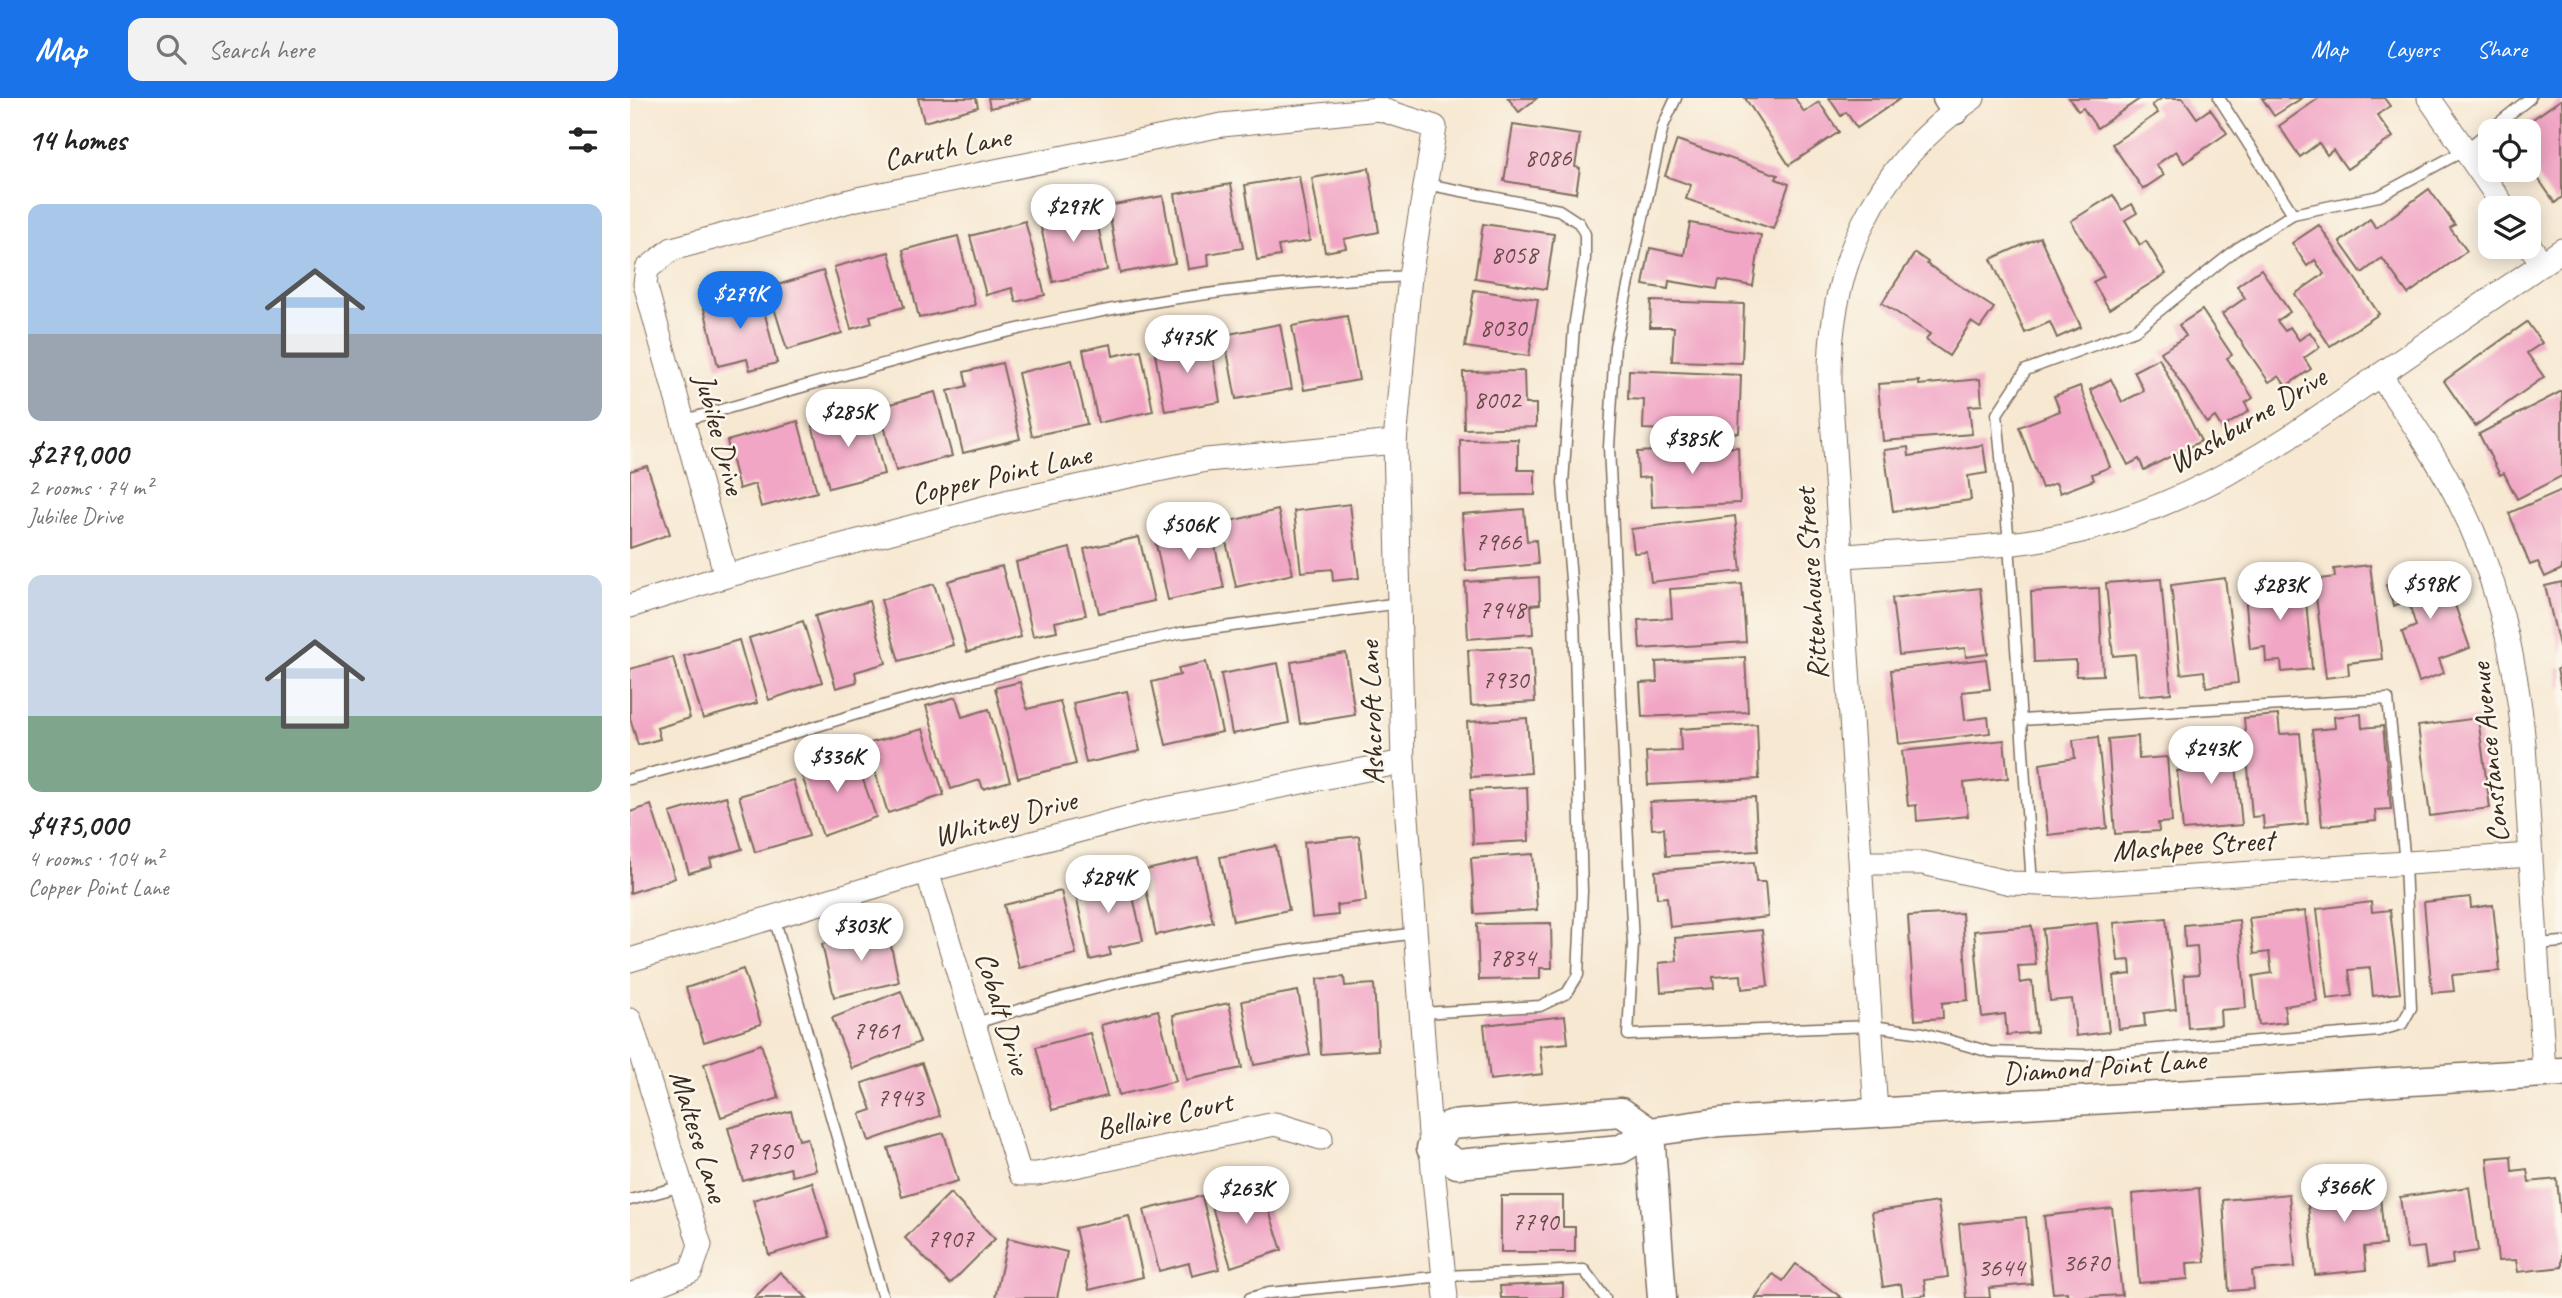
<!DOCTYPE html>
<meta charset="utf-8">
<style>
body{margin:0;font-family:Caveat,sans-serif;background:#f2f2f2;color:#222;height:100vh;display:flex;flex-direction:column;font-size:26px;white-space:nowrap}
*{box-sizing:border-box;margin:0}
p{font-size:23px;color:#767676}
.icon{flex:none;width:38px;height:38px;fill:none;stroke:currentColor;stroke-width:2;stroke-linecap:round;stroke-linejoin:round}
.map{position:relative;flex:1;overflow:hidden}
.sheet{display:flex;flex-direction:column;background:#fff;width:630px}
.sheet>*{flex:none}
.fabs{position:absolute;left:1848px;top:21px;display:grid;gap:14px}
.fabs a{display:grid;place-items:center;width:63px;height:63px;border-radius:14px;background:#fff;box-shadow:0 4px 18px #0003;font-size:35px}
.price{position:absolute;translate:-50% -60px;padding:0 16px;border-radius:24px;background:#fff;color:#222;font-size:23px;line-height:46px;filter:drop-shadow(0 2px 4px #0008)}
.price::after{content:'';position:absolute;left:50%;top:42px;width:21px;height:16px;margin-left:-10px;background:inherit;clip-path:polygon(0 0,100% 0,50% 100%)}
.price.current{background:#1a73e8;color:#fff}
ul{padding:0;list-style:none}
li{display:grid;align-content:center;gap:14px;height:371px;padding:0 28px}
li span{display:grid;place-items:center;height:217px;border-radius:14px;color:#555}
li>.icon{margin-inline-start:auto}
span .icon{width:126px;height:126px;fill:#fffc;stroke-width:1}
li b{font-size:30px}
h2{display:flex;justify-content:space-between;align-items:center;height:84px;padding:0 28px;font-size:30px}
header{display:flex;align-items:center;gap:42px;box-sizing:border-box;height:98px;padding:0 35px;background:#1a73e8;color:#fff}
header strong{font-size:33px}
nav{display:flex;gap:38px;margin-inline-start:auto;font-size:24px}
.search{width:490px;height:63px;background:#f2f2f2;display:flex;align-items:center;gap:18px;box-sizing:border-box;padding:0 24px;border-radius:14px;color:#767676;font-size:26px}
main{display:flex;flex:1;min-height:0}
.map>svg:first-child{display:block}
</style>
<header>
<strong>Map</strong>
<div class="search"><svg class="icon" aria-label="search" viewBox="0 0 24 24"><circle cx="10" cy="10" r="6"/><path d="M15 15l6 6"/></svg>Search here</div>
<nav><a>Map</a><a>Layers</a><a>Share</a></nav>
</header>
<main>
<section class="sheet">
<h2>14 homes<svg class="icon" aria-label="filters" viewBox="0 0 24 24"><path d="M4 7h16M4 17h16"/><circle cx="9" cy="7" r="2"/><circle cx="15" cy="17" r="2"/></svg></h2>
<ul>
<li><span style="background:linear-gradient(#a9c7e8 60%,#9aa5b1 0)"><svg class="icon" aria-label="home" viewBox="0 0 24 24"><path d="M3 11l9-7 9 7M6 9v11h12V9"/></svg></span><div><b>$279,000</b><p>2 rooms · 74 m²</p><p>Jubilee Drive</p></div></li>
<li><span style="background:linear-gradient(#c9d6e8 65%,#7fa58c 0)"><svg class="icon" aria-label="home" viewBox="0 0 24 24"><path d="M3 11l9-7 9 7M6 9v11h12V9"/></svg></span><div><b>$475,000</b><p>4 rooms · 104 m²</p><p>Copper Point Lane</p></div></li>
</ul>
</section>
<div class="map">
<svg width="1932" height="1200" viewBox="0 0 1932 1200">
<rect width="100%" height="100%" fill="#fbf7ec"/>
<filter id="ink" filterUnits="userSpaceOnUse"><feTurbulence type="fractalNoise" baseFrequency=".0143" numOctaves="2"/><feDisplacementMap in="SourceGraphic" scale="14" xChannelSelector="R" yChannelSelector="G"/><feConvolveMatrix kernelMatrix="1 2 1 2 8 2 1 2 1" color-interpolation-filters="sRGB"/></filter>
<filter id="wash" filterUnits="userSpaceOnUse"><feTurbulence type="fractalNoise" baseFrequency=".00686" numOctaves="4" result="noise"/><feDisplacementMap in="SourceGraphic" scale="28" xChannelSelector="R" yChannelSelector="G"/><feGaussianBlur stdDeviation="1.57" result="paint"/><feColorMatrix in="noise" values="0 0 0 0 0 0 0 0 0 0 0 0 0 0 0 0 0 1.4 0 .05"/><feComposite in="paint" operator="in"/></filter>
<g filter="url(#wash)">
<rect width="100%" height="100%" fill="#f7e8d2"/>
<g id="blocks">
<g fill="#f1a6c5">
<polygon points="288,0 346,0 348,9 294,24"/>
<polygon points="358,0 401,0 401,1 360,10"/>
<polygon points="878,0 907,0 889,14"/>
<polygon points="1115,0 1165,0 1174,14 1189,4 1209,34 1159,67"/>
<polygon points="1199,0 1271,0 1227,30 1216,14 1211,18"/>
<polygon points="1439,0 1511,0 1467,30 1453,10 1448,13"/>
<polygon points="1532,0 1553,0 1567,20 1580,11 1597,35 1554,65 1546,53 1526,67 1534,77 1513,91 1482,46 1528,15 1522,7"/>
<polygon points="1632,0 1672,0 1644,18"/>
<polygon points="1689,0 1754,0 1760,8 1747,17 1763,39 1717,71 1703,52 1697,57 1689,45 1670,59 1649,28"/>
<polygon points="1932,1 1932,99 1925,105 1899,67 1899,61 1904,58 1899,50 1899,33 1885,33"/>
<polygon points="883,27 950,37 945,69 950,70 946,95 874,83"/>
<polygon points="1047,42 1148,77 1146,81 1159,86 1143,131 1056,101 1061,87 1035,78"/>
<polygon points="739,70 749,134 714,141 716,150 695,154 682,80"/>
<polygon points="669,78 680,143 648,148 650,158 627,162 615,87"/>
<polygon points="601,86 613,150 578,156 579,168 558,171 545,96"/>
<polygon points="1799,91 1825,127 1820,130 1837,153 1778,196 1752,160 1732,175 1710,144 1740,121 1746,130"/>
<polygon points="1483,97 1492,112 1502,106 1507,115 1495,122 1510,147 1516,143 1536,176 1479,211 1463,184 1474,178 1441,123"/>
<polygon points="533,98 545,165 490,175 478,108"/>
<polygon points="464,108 477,172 423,184 409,120"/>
<polygon points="395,123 415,197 386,204 382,190 356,197 340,138"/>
<polygon points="1060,125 1131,137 1123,188 1089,182 1087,191 1039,183 1038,191 1013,187 1020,150 1054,157"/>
<polygon points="853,126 924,136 916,191 845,180"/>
<polygon points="1689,127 1749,216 1700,248 1665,196 1694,176 1685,162 1677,168 1662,145"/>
<polygon points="328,138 345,207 289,220 273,152"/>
<polygon points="1410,139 1451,229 1427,240 1420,224 1395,235 1361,161"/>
<polygon points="259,154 274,209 240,218 242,225 221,231 204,169"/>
<polygon points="1285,155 1298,164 1297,166 1364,210 1350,230 1341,224 1319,258 1296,242 1300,236 1252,205"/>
<polygon points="1631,171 1660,214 1647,223 1655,233 1660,229 1669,242 1680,234 1690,249 1674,260 1681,271 1656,288 1649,278 1639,284 1592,216 1615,200 1607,188"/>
<polygon points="193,173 212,235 157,252 138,190"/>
<polygon points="129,192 147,265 120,272 117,261 88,268 73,206"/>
<polygon points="844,192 908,201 899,258 835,249"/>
<polygon points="1021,203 1114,206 1112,265 1042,263 1044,229 1020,229"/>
<polygon points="1572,212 1602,257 1597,260 1623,300 1615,305 1619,313 1592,330 1585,319 1577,325 1531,254 1556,238 1549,227"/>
<polygon points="717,218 729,282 674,292 662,228"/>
<polygon points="1897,224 1912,245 1897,255 1914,279 1845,328 1814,283"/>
<polygon points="650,226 662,291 606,301 594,237"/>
<polygon points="580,240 590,304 535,313 524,250"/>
<polygon points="481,246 483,258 511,252 523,313 468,325 453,252"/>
<polygon points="1529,260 1571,343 1514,372 1509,361 1498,367 1460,292 1481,281 1492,304 1514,293 1504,273"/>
<polygon points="442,262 457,326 402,338 388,275"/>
<polygon points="372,265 390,341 333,355 318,293 337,288 334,274"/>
<polygon points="999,272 1111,277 1109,335 1013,331 1014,302 998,301"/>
<polygon points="894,273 895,306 906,306 906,329 834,331 833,274"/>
<polygon points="1350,281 1352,307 1339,308 1342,336 1253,343 1248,286 1289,283 1289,287"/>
<polygon points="1450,288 1480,369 1462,376 1464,382 1430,395 1426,385 1412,390 1389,329 1430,313 1424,298"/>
<polygon points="1932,293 1932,378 1887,401 1874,375 1870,377 1849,336"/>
<polygon points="305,294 322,358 266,373 249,309"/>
<polygon points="238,312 254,376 199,390 182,327"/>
<polygon points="168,323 187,394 131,409 125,386 109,391 97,343"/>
<polygon points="888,341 888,372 905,372 905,397 831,398 830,342"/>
<polygon points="1353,347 1357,375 1338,378 1341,402 1263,413 1254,352 1278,349 1279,358"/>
<polygon points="1108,349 1110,405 1022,409 1020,379 1008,380 1007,354"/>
<polygon points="17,368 40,436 0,450 0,373"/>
<polygon points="1932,392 1932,471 1915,479 1908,464 1900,467 1879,415"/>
<polygon points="720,406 729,480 703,483 702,471 671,474 664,413"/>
<polygon points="894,411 897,443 906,442 908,466 836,473 832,416"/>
<polygon points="648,412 663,476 606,489 592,425"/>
<polygon points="1105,418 1111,473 1021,484 1017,454 1004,455 1001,431"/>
<polygon points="580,425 594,490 538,502 524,437"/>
<polygon points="509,439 524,503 469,515 454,451"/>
<polygon points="440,450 456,517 425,524 427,533 403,538 386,464"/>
<polygon points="1740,467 1752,561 1718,565 1719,577 1696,580 1684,482 1705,479 1704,471"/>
<polygon points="1811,467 1840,550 1809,561 1814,575 1789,584 1772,534 1786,528 1778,502 1764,508 1756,487"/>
<polygon points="372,468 391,539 337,554 318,483"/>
<polygon points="909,479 910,506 901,507 903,536 838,541 835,484"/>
<polygon points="1674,479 1682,571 1652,574 1651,563 1636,564 1635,549 1620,551 1614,485"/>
<polygon points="1595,480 1608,585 1576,589 1574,573 1551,576 1541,487"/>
<polygon points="1531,481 1541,595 1509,598 1505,556 1483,558 1476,485"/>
<polygon points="1932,484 1932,556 1931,556 1915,488"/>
<polygon points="304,486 323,547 269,563 251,502"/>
<polygon points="1112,486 1116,544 1010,551 1008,522 1042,520 1040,491"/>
<polygon points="1350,490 1358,556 1336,559 1335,550 1269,557 1262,500"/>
<polygon points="1469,490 1473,577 1446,578 1446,562 1404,564 1401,494"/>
<polygon points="239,503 256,565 225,574 227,584 206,590 185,518"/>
<polygon points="173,523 192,584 139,602 119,540"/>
<polygon points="109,542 127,605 73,621 54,558"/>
<polygon points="902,549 905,604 841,608 838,552"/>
<polygon points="716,555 725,617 670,626 661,564"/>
<polygon points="43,559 60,620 27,630 30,641 8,647 0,620 0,571"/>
<polygon points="1115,559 1118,614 1012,619 1010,585 1027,584 1026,564"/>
<polygon points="1356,561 1360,591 1332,594 1335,622 1358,619 1360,635 1269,646 1261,572"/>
<polygon points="576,564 592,634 536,647 522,584 550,577 548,570"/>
<polygon points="648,565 659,625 602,636 591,576"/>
<polygon points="1932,570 1932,590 1931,590 1927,571"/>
<polygon points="390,584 397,611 430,603 446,666 388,680 365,590"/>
<polygon points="497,593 510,653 456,665 443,605"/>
<polygon points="326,599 332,619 359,611 380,683 353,691 350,682 321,691 296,608"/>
<polygon points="1731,616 1732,630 1753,628 1761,711 1745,712 1746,723 1692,728 1682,632 1705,630 1704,619"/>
<polygon points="1648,617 1650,636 1670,635 1678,726 1634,731 1633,718 1622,719 1614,620"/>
<polygon points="897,620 901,675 841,679 837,624"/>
<polygon points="1848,620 1860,710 1800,718 1788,628"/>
<polygon points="1127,626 1129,681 1018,687 1016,654 1051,653 1050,631"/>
<polygon points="293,631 314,697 258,715 236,646"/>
<polygon points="1603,637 1612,727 1553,732 1547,673 1565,671 1562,641"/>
<polygon points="1508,638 1509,661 1537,659 1542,724 1528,725 1529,733 1485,736 1478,641"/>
<polygon points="1468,639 1477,730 1418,737 1410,666 1445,660 1443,642"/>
<polygon points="1374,642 1378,680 1334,685 1338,718 1287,723 1286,707 1278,708 1272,653"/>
<polygon points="195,658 199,668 225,659 246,719 193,738 168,667"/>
<polygon points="163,682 179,738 125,754 109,698"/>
<polygon points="897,689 899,743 843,746 840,692"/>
<polygon points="96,698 112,751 80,761 82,768 59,775 40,715"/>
<polygon points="1125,699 1128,753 1036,758 1034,730 1022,731 1020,704"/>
<polygon points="21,707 45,780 0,795 0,714"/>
<polygon points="729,738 736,803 707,807 708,817 682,820 674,744"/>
<polygon points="646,748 659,812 603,823 590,759"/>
<polygon points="903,756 907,812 845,816 841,760"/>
<polygon points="568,760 583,824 526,837 512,773"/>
<polygon points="1124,764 1126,784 1135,784 1138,819 1040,829 1037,799 1027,800 1025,773"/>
<polygon points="498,776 513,843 479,850 481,857 460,862 444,788"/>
<polygon points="431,793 446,856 389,870 374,807"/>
<polygon points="1840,799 1841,810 1863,807 1870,873 1822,877 1824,893 1802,895 1794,804"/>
<polygon points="1741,804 1742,814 1760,812 1770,895 1743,898 1740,870 1719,872 1722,898 1697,901 1687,811"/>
<polygon points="1675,813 1687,903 1654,908 1656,924 1629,927 1623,878 1642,875 1639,854 1624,856 1619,820"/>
<polygon points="1332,815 1338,902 1312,905 1313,920 1285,922 1278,818"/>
<polygon points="1536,820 1546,911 1514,915 1515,928 1489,931 1484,878 1501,876 1500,862 1488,863 1484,825"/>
<polygon points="1609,822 1616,910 1590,912 1591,927 1558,930 1554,877 1569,876 1567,848 1555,849 1554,827"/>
<polygon points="921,825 922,870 910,870 910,881 849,882 847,826"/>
<polygon points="1467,825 1479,934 1446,938 1442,901 1420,903 1413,831"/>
<polygon points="1402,828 1406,867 1388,868 1390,885 1402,883 1407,934 1377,937 1375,916 1352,919 1344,833"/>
<polygon points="257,830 269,884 204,899 192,846"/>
<polygon points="1132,832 1138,888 1112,891 1111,877 1083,879 1084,890 1031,894 1029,865 1047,863 1045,840"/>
<polygon points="113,871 131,926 74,944 56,890"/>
<polygon points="714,879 715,888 744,886 748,952 691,956 687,881"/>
<polygon points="271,893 290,944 222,971 202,920"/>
<polygon points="668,893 680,957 624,967 612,903"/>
<polygon points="599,905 612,970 556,982 543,917"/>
<polygon points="528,912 546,983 489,997 471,927"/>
<polygon points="935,918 938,945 910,948 913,976 860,982 854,927"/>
<polygon points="460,935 477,998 422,1012 406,949"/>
<polygon points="131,946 149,1000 91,1019 74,966"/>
<polygon points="292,965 310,1018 239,1043 230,1016 242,1012 232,985"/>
<polygon points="161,1013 169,1042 177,1040 186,1072 162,1078 160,1070 113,1083 98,1030"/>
<polygon points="314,1035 328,1083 272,1099 258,1050"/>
<polygon points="1881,1058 1882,1073 1897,1071 1899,1084 1927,1081 1932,1134 1932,1169 1888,1174 1886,1162 1868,1163 1857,1060"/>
<polygon points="1748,1080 1755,1147 1734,1149 1736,1172 1685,1177 1676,1087"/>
<polygon points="182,1084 199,1139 139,1157 123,1102"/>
<polygon points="630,1086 652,1152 601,1169 580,1103"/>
<polygon points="1839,1089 1848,1153 1822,1157 1823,1166 1797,1170 1794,1149 1777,1151 1770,1099"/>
<polygon points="1569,1090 1575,1164 1557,1165 1558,1181 1509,1185 1502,1096"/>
<polygon points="320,1095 365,1141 320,1186 275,1140"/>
<polygon points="1659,1096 1665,1169 1622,1173 1624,1191 1599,1193 1593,1102"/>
<polygon points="572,1098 589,1171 562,1178 559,1165 529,1173 514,1112"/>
<polygon points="871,1098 933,1098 933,1129 945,1129 945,1154 871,1154"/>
<polygon points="1308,1104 1318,1179 1294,1182 1296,1197 1273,1200 1271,1186 1253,1189 1242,1114"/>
<polygon points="1482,1110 1492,1197 1438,1200 1437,1194 1423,1195 1414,1118"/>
<polygon points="499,1118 513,1179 459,1192 445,1130"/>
<polygon points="1396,1119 1402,1186 1359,1190 1360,1200 1336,1200 1329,1126"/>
<polygon points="378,1140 437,1154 427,1200 365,1200"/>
<polygon points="1166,1166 1212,1200 1125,1200 1143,1176 1153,1183"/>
<polygon points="150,1174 177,1200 124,1200"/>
<polygon points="933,1185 933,1200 871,1200 870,1188"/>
</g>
</g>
</g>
<g filter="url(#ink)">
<use href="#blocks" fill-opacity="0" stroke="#7d6c5d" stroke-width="2"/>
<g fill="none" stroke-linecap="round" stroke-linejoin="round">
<defs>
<g id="service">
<polyline points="1046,0 1033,28 985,248 979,349 1003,846 998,937 1242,928 1293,935 1360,954 1454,957 1748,933 1772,926 1781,910 1775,765 1758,601 1391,622"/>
<polyline points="1589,0 1663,116"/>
<path d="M55 322C182 287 309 247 438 220 550 196 666 183 780 178"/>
<polyline points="0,681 135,644 266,604 416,564 551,535 769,505"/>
<polyline points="1402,787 1379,446 1367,316 1396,272 1505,232 1608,150 1663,116 1749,98 1835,52 1900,0"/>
<polyline points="144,819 253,1200"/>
<polyline points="1907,846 1932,844"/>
<polyline points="792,915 910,908 937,895 948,877 952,793 944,518 933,385 944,229 955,161 955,136 949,125 929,112 796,86"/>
<path d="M343 926C381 914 418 903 456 893 563 864 675 850 786 835"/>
<polyline points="0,1102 52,1088"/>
<polyline points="620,1200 639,1195 814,1178 954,1172 975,1200"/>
</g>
<g id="minor">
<polyline points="1799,0 1875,110"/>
<polyline points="1899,146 1912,166"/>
<path d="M1750 277C1775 314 1801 350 1822 390 1865 469 1886 556 1894 646L1914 974"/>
<path d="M1211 458C1279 454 1347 452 1413 441 1502 426 1583 388 1658 340L1932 152"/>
<polyline points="96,478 15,186 17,171 42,151 227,101 592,27 749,11 805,29 780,178 765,344 773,664 801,1050 816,1200"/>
<polyline points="0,508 96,478 379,403 576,362 765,344"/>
<polyline points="1231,765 1293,765 1381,785 1437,787 1901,757"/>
<polyline points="297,773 390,1076 407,1076 645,1026 691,1040"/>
<polyline points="0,862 297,773 515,715 773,664"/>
<polyline points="0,922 70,1147 61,1173 0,1197"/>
<path d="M1246 1015 1200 287C1198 168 1244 68 1343 0"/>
</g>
<g id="tertiary">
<polyline points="1317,0 1325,12"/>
<polyline points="1020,1034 991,1014 820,1027 801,1050 827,1066 991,1051 1020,1034 1090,1024 1932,974"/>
<polyline points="1020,1034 1032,1200"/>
</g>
</defs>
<use href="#service" stroke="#7d6c5d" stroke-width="13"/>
<use href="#minor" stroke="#7d6c5d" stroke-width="25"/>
<use href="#tertiary" stroke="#7d6c5d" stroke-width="31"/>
<use href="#service" stroke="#fff" stroke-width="10"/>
<use href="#minor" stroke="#fff" stroke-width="23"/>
<use href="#tertiary" stroke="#fff" stroke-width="28"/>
</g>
</g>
<g text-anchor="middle" stroke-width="5" stroke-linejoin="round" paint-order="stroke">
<g font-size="26" fill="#684948">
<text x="918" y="68">8086</text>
<text x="884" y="165">8058</text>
<text x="873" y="238">8030</text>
<text x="867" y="310">8002</text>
<text x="868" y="452">7966</text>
<text x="872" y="520">7948</text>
<text x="875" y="590">7930</text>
<text x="882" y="868">7834</text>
<text x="246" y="941">7961</text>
<text x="270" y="1008">7943</text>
<text x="139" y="1061">7950</text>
<text x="905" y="1132">7790</text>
<text x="320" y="1149">7907</text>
<text x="1456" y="1173">3670</text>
<text x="1371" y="1178">3644</text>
</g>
<g font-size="30" fill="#3b2a1e" stroke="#fbf7ec">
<text transform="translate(317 50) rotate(-11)" y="10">Caruth Lane</text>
<text transform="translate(1617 322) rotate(-31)" y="10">Washburne Drive</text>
<text transform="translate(90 336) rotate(75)" y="10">Jubilee Drive</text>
<text transform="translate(371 376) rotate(-13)" y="10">Copper Point Lane</text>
<text transform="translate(1181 486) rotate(-94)" y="10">Rittenhouse Street</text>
<text transform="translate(741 615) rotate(-92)" y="10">Ashcroft Lane</text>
<text transform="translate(1859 655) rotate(-96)" y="10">Constance Avenue</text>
<text transform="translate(375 720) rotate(-15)" y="10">Whitney Drive</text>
<text transform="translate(1563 747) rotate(-4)" y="10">Mashpee Street</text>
<text transform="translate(373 915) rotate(73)" y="10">Cobalt Drive</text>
<text transform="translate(1474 968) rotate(-4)" y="10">Diamond Point Lane</text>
<text transform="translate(534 1017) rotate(-12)" y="10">Bellaire Court</text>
<text transform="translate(69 1038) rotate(73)" y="10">Maltese Lane</text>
</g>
</g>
</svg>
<div class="fabs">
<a><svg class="icon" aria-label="locate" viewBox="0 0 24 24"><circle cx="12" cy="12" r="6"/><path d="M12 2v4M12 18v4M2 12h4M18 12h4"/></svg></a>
<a><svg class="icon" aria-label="layers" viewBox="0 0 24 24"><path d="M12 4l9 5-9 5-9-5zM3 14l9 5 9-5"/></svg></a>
</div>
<b class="price" style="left:443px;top:146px">$297K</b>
<b class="price current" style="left:110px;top:233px">$279K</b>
<b class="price" style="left:557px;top:277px">$475K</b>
<b class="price" style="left:218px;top:351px">$285K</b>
<b class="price" style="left:1062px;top:378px">$385K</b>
<b class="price" style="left:559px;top:464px">$506K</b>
<b class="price" style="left:1800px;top:523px">$598K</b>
<b class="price" style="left:1650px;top:524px">$283K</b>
<b class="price" style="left:1581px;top:688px">$243K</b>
<b class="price" style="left:207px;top:696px">$336K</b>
<b class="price" style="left:478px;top:817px">$284K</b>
<b class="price" style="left:231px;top:865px">$303K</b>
<b class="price" style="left:1714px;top:1126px">$366K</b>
<b class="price" style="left:616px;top:1128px">$263K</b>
</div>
</main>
